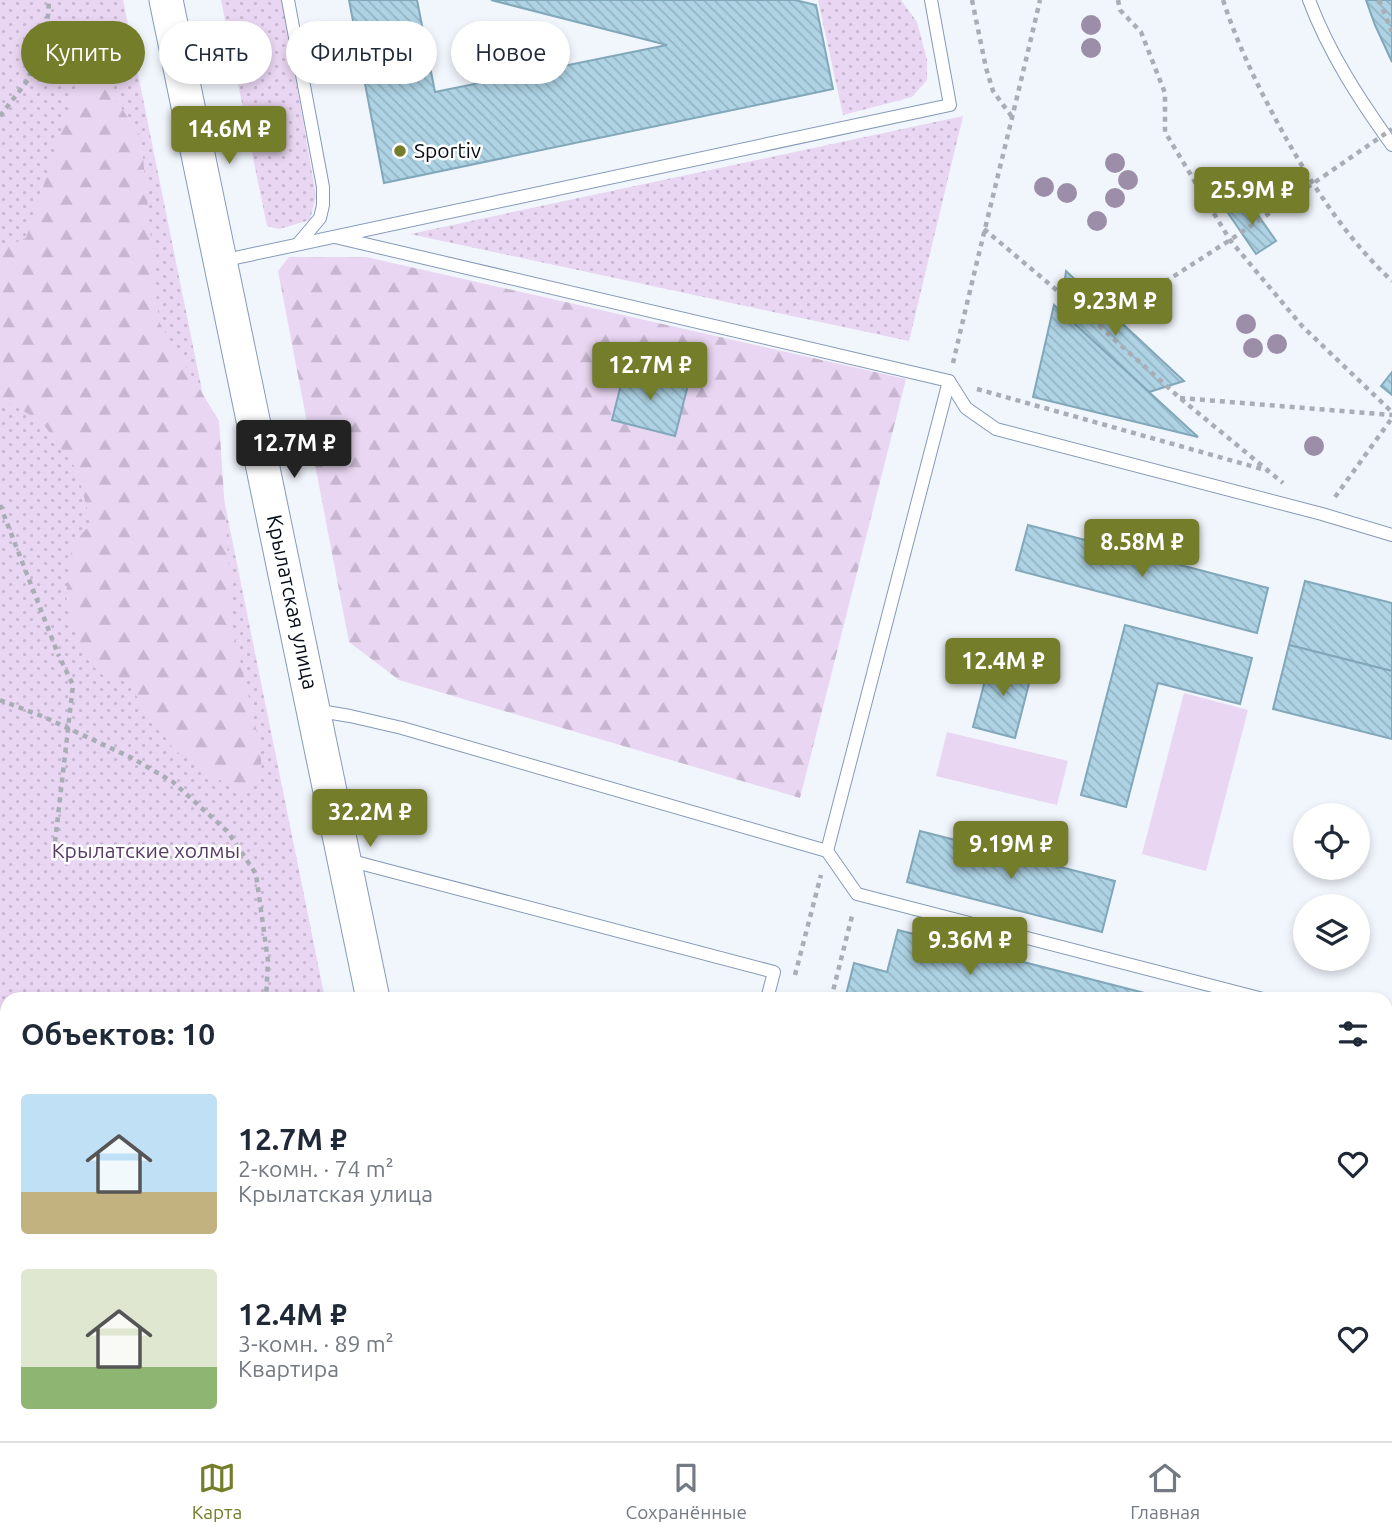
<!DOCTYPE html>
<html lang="ru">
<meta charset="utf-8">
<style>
body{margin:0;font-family:Ubuntu,sans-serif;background:#f2f2f3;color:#1f2937;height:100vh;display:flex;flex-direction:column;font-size:26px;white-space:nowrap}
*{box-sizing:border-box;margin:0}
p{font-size:23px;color:#747a83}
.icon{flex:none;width:38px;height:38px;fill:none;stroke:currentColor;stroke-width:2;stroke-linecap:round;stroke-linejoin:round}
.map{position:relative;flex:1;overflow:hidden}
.side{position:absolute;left:0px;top:992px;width:1393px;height:450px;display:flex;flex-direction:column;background:#fff;border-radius:21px 21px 0 0;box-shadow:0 4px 10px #0003}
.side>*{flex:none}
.guide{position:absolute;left:21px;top:21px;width:700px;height:63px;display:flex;gap:14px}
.buttons{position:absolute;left:1293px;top:803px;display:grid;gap:14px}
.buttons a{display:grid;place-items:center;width:77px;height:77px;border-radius:50%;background:#fff;box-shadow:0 4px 10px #0003;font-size:35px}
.price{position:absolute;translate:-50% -60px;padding:0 16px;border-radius:7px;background:#747d29;color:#fff;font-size:23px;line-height:46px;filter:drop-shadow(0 2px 4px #0008)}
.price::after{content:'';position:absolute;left:50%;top:42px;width:21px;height:16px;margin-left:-10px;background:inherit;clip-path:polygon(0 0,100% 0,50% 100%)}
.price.current{background:#222;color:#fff}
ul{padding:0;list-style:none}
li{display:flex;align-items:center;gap:21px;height:175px;padding:0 21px}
li span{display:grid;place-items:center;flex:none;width:196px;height:140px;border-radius:7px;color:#555}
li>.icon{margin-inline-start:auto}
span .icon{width:84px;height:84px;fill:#fffc;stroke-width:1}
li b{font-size:30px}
h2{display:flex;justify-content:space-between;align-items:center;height:84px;padding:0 21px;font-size:30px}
.chip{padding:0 24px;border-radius:32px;background:#fff;box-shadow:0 4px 10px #0003;font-size:24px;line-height:63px}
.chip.current{background:#747d29;color:#fff}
.tab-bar{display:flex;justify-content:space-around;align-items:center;height:98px;border-top:2px solid #e0e1e3;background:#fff;font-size:19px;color:#747a83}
.tab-bar a{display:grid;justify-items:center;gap:4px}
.tab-bar .current{color:#747d29}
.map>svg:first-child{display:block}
</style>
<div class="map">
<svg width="1392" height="1441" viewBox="0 0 1392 1441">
<defs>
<pattern id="grass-dots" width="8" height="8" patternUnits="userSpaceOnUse" patternTransform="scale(1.75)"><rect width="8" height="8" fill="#e9d6f2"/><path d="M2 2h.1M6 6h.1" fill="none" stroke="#c6b6cf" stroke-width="1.8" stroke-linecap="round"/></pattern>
<pattern id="forest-firs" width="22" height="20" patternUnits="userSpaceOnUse" patternTransform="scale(1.75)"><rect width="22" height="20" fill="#e9d6f2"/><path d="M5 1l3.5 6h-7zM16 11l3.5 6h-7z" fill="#c6b6cf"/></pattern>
<pattern id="building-back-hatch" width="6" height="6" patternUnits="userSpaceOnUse" patternTransform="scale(1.75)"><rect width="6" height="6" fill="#aed3e4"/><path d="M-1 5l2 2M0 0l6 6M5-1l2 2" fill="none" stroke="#94b4c3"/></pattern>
</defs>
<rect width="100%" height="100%" fill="#f1f5fc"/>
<g fill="url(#grass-dots)">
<polygon points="0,0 123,0 325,999 7,999 7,1435 413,1435 414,1441 0,1441"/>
<polygon points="221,0 282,0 316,196 310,220 279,229 267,226"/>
<polygon points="818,0 901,0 917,22 927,60 927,80 912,97 843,115"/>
<polygon points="963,116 909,341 410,234"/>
</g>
<g fill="url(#forest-firs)">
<polygon points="80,77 108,88 141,137 159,322 219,421 233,630 260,746 262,775 244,796 174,750 126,681 100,674 80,651 66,597 72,544 91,524 77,470 41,421 0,398 0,249 26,238"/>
<polygon points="289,257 366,257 906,379 800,798 399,680 349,642 278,271"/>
</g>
<g fill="#e9d6f2">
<polygon points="1184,693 1248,710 1206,871 1142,854"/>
<polygon points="947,732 1068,761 1057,805 936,776"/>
</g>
<g fill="url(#building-back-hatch)" stroke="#81a8ba" stroke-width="2">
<polygon points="349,0 417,0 435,92 667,45 491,0 795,0 816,5 833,89 384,183"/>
<polygon points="1366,0 1392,0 1392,62 1375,25"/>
<polygon points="1247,199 1276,241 1256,254 1228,213"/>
<polygon points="1066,271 1184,381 1149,392 1061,311"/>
<polygon points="1054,305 1149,392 1198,437 1033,397"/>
<polygon points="625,369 688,385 675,436 612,420"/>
<polygon points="1392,372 1392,395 1381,386"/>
<polygon points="1028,525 1268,588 1257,633 1016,570"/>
<polygon points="1305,581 1392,603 1392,671 1289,645"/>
<polygon points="1125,625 1252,658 1240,704 1158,683 1126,807 1081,795"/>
<polygon points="1289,645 1392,671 1392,739 1273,709"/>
<polygon points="991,657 1033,668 1015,738 973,727"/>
<polygon points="920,831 1115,881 1102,932 907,882"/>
<polygon points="898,930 1168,999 845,999 854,963 887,972"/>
<polygon points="1386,1127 1392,1129 1392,1232 1386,1231"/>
<polygon points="1386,1305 1392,1312 1392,1441 896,1441 898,1435 1386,1435"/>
<polygon points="1386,1313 1392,1320 1392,1441 929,1441 931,1435 1386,1435"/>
</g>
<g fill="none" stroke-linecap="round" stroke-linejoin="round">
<defs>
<g id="lane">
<polyline points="288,0 323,187 323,205 320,218 298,244"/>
<path d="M1309 0C1329 53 1359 99 1392 145"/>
<polyline points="335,237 949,381 966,408 996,429 1322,514 1392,535"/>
<polyline points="221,261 950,105 931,0"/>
<polyline points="314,710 350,716 402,728 827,851 857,894 1263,999"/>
<polyline points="827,851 949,381"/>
<polyline points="348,860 774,972 767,999"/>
<polyline points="1386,1030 1392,1032"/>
<polyline points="859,1441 861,1435"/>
</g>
<g id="secondary">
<polyline points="166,0 373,999"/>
<polyline points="462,1435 463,1441"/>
</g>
</defs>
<use href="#lane" stroke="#869ab8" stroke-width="14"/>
<use href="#secondary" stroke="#869ab8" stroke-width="35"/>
<g stroke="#a9aeb6" stroke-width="4.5" stroke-dasharray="5 5" stroke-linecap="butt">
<polyline points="972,0 986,68 993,91 1012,117"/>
<polyline points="1118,0 1120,10 1141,32 1165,93 1165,132 1230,240 1302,326 1392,412"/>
<path d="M1223 0C1239 49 1262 95 1287 140 1316 191 1349 241 1392 281"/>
<polyline points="1379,0 1392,32"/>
<polyline points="0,116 28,80 48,16 49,0"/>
<polyline points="984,229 1098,325 1180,398 1283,483"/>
<polyline points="1098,325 1230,240 1324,176"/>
<path d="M953 363C981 242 1012 121 1040 0"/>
<polyline points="977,389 1269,471"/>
<polyline points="1180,398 1392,415"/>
<polyline points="1335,497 1392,418"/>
<polyline points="0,505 58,654"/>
<polyline points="0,700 44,717 132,758 173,782 228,832 256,874 268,961 266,999"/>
<polyline points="795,975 821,875"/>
<polyline points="831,999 853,912"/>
<polyline points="813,1435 837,1441"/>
<polyline points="106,1441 109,1435"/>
<polyline points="599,1441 601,1435"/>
<polyline points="745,1441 747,1435"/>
<polyline points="907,1441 909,1435"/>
</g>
<use href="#lane" stroke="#fff" stroke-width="12"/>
<use href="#secondary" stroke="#fff" stroke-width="33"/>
<g stroke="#a9aeb6" stroke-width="4.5" stroke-dasharray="5 5" stroke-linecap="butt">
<polyline points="1324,176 1392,129"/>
<polyline points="55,842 73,685 58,654"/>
</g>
</g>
<g fill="#9c8ea8">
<circle cx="1091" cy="25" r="10"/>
<circle cx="1091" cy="48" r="10"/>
<circle cx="1115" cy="163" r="10"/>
<circle cx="1128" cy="180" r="10"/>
<circle cx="1044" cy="187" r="10"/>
<circle cx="1067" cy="193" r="10"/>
<circle cx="1115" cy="198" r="10"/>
<circle cx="1097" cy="221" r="10"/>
<circle cx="1246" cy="324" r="10"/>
<circle cx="1277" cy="344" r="10"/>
<circle cx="1253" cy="348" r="10"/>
<circle cx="1314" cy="446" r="10"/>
</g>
<circle fill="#747d29" stroke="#fff" stroke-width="2.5" cx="400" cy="151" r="7"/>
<g text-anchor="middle" stroke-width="5" stroke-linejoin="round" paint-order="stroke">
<g font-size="21" fill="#050c16" stroke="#fff" text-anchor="start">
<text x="414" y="158">Sportiv</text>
</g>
<g font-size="21" fill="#050c16" stroke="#fff">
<text transform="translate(292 602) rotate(78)" y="7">Крылатская улица</text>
</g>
<g font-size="21" fill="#573a64" stroke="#fff">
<text x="146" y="858">Крылатские холмы</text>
</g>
</g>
</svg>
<div class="buttons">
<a><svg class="icon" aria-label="locate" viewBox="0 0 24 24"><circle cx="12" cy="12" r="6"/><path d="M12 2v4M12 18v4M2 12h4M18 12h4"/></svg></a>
<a><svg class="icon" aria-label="layers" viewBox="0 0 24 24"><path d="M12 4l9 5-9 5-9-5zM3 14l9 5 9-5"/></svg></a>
</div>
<b class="price" style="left:229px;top:166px">14.6M ₽</b>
<b class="price" style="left:1252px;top:227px">25.9M ₽</b>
<b class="price" style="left:1115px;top:338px">9.23M ₽</b>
<b class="price" style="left:650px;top:402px">12.7M ₽</b>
<b class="price current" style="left:294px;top:480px">12.7M ₽</b>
<b class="price" style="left:1142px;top:579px">8.58M ₽</b>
<b class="price" style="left:1003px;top:698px">12.4M ₽</b>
<b class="price" style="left:370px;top:849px">32.2M ₽</b>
<b class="price" style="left:1011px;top:881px">9.19M ₽</b>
<b class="price" style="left:970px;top:977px">9.36M ₽</b>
<div class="guide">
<a class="chip current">Купить</a>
<a class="chip">Снять</a>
<a class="chip">Фильтры</a>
<a class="chip">Новое</a>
</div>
<section class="side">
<h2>Объектов: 10<svg class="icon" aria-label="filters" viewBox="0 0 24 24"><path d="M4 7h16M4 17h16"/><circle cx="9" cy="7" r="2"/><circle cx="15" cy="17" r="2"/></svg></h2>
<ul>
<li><span style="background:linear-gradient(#bfe0f5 70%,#c2b280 0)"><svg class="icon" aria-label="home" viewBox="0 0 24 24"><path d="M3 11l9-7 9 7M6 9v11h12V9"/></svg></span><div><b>12.7M ₽</b><p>2-комн. · 74 m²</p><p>Крылатская улица</p></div><svg class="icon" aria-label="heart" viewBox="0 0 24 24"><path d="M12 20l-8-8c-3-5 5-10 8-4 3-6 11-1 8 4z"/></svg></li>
<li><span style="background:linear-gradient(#dfe7d0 70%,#8fb573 0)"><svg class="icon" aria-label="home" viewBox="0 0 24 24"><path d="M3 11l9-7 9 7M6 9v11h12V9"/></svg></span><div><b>12.4M ₽</b><p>3-комн. · 89 m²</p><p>Квартира</p></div><svg class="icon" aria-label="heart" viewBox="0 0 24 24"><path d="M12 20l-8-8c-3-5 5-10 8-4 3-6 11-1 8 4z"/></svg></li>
</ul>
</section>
</div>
<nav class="tab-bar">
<a class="current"><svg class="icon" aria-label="map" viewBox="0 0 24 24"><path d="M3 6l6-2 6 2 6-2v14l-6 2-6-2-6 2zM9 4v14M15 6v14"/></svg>Карта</a>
<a><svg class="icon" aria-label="saved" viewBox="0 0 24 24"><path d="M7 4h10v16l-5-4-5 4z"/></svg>Сохранённые</a>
<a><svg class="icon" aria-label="home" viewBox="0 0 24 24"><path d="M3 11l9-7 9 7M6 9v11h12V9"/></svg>Главная</a>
</nav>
